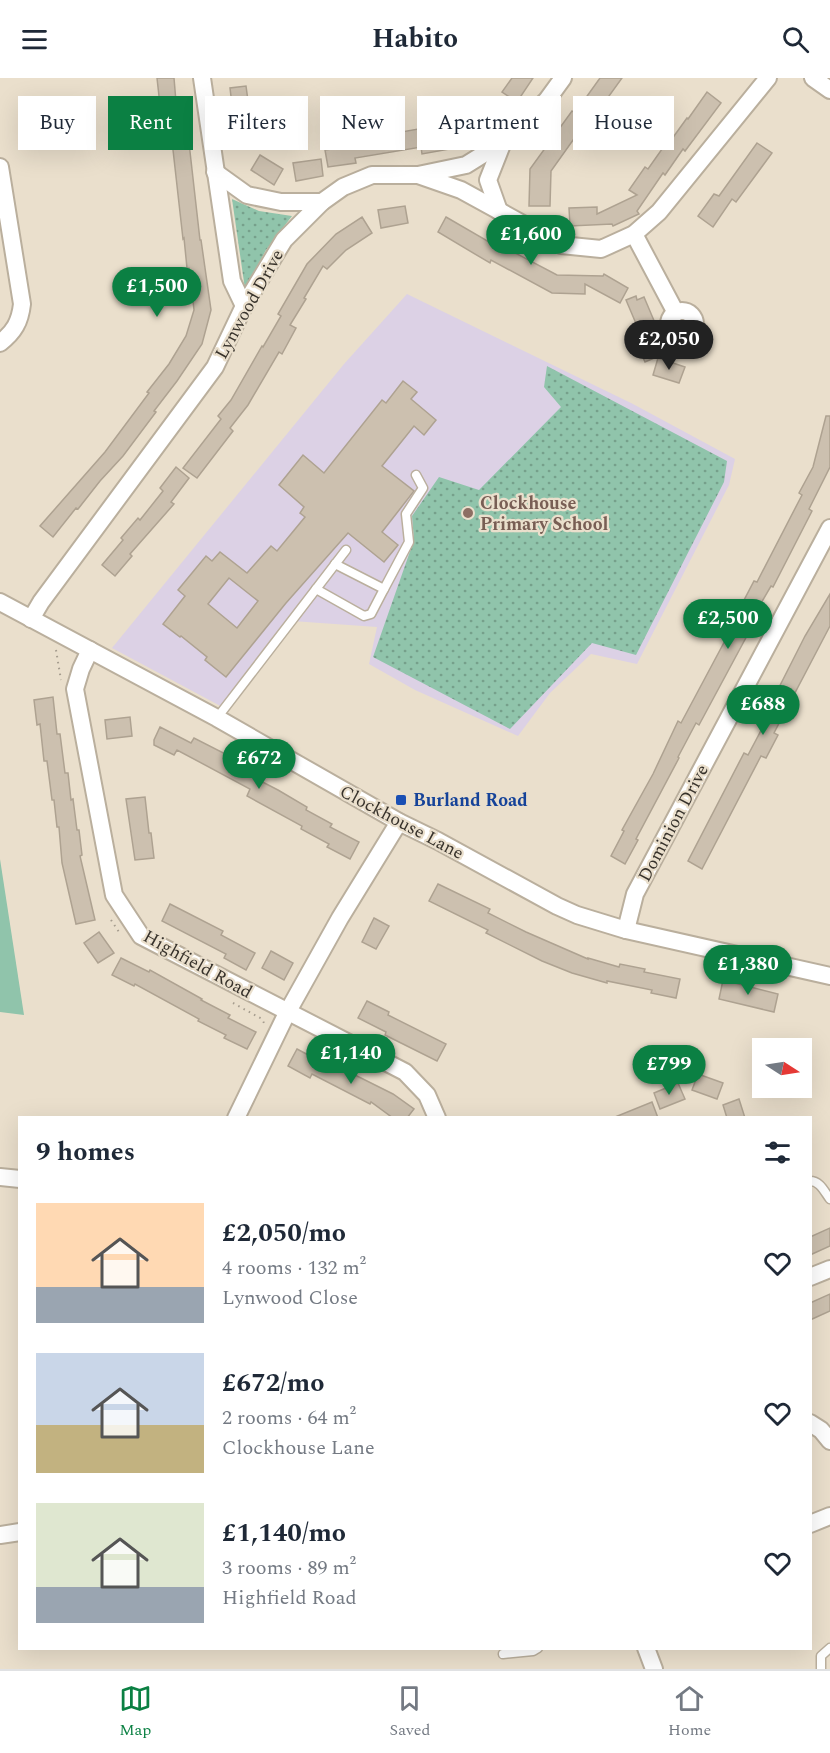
<!DOCTYPE html>
<meta charset="utf-8">
<style>
body{margin:0;font-family:Spectral,serif;background:#f6f6f7;color:#1f2937;height:100vh;display:flex;flex-direction:column;font-size:22px;white-space:nowrap}
*{box-sizing:border-box;margin:0}
p{font-size:20px;color:#747a83}
.icon{flex:none;width:33px;height:33px;fill:none;stroke:currentColor;stroke-width:2;stroke-linecap:round;stroke-linejoin:round}
.map{position:relative;flex:1;overflow:hidden}
.details{position:absolute;left:18px;top:1038px;width:794px;height:534px;display:flex;flex-direction:column;background:#fff;border-radius:0px;box-shadow:0 6px 24px #0002}
.details>*{flex:none}
.top-card{position:absolute;left:18px;top:18px;width:795px;height:54px;display:flex;gap:12px}
.needle{width:39px;rotate:102deg}
.tools{position:absolute;left:752px;top:960px;display:grid;gap:12px}
.tools a{display:grid;place-items:center;width:60px;height:60px;border-radius:0px;background:#fff;box-shadow:0 6px 24px #0002;font-size:30px}
.price{position:absolute;translate:-50% -51px;padding:0 14px;border-radius:21px;background:#0b8043;color:#fff;font-size:20px;line-height:39px;filter:drop-shadow(0 2px 3px #0008)}
.price::after{content:'';position:absolute;left:50%;top:36px;width:18px;height:14px;margin-left:-9px;background:inherit;clip-path:polygon(0 0,100% 0,50% 100%)}
.price.selected{background:#222;color:#fff}
ul{padding:0;list-style:none}
li{display:flex;align-items:center;gap:18px;height:150px;padding:0 18px}
li span{display:grid;place-items:center;flex:none;width:168px;height:120px;border-radius:0px;color:#555}
li>.icon{margin-inline-start:auto}
span .icon{width:72px;height:72px;fill:#fffc;stroke-width:1}
li b{font-size:26px}
h2{display:flex;justify-content:space-between;align-items:center;height:72px;padding:0 18px;font-size:26px}
.pill{padding:0 21px;border-radius:0px;background:#fff;box-shadow:0 6px 24px #0002;font-size:21px;line-height:54px}
.pill.selected{background:#0b8043;color:#fff}
header{display:flex;justify-content:space-between;align-items:center;height:78px;padding:0 18px;background:#fff;font-size:27px;font-weight:700}
.dock{display:flex;justify-content:space-around;align-items:center;height:84px;border-top:2px solid #e0e1e3;background:#fff;font-size:16px;color:#747a83}
.dock a{display:grid;justify-items:center;gap:3px}
.dock .selected{color:#0b8043}
.map>svg:first-child{display:block}
</style>
<header><svg class="icon" aria-label="menu" viewBox="0 0 24 24"><path d="M4 6h16M4 12h16M4 18h16"/></svg>Habito<svg class="icon" aria-label="search" viewBox="0 0 24 24"><circle cx="10" cy="10" r="6"/><path d="M15 15l6 6"/></svg></header>
<div class="map">
<svg width="830" height="1591" viewBox="0 0 830 1591">
<defs>
<pattern id="grass-dots" width="8" height="8" patternUnits="userSpaceOnUse" patternTransform="scale(1.5)"><rect width="8" height="8" fill="#90c4ab"/><path d="M2 2h.1M6 6h.1" fill="none" stroke="#76a08b" stroke-width="1.8" stroke-linecap="round"/></pattern>
</defs>
<rect width="100%" height="100%" fill="#eadfcc"/>
<polygon fill="#dcd1e5" points="407,216 633,326 735,381 729,407 637,586 591,576 550,615 518,658 415,612 369,586 377,549 292,543 226,631 112,570 344,286"/>
<g fill="url(#grass-dots)">
<polygon points="232,121 259,133 292,138 266,172 245,211"/>
<polygon points="547,288 727,383 724,404 636,577 592,565 510,651 373,579 414,462 412,438 439,399 479,412 561,329 544,309"/>
</g>
<polygon fill="#90c4ab" points="0,781 24,937 0,934"/>
<g fill="#ccc0af" stroke="#aea291" stroke-width="1.5" fill-rule="evenodd">
<polygon points="157,0 174,0 177,36 183,35 186,65 189,65 200,162 201,162 211,232 202,266 177,303 154,333 156,334 123,378 100,403 78,431 76,430 53,459 40,448 105,374 149,315 147,314 169,286 186,258 194,232 189,190 187,190 184,160 183,161 172,63 169,63 166,35 161,36"/>
<polygon points="512,0 533,0 517,24 502,14"/>
<polygon points="600,0 622,0 591,43 588,41 551,93 550,128 529,128 530,91 572,33 575,35"/>
<polygon points="246,8 254,67 237,69 230,10"/>
<polygon points="707,14 721,25 685,73 683,71 665,97 663,95 637,133 639,136 613,148 612,146 570,148 569,130 597,129 597,136 637,117 629,112 645,89 648,91 667,64 669,65 687,40 688,41"/>
<polygon points="418,51 419,58 447,53 450,71 422,76 421,69 355,80 356,85 328,89 325,72 357,67 356,62"/>
<polygon points="757,65 772,75 736,124 732,121 713,149 698,138 714,116 719,118"/>
<polygon points="260,77 283,91 274,107 251,92"/>
<polygon points="321,81 323,98 296,103 293,85"/>
<polygon points="405,128 408,145 381,150 378,132"/>
<polygon points="362,139 372,155 346,172 327,191 323,188 304,220 306,221 290,247 296,250 282,276 279,274 248,327 230,350 233,353 197,400 183,390 221,341 218,338 231,322 262,268 263,269 281,238 278,236 307,186 336,156"/>
<polygon points="446,139 501,171 502,168 557,197 603,198 604,196 628,210 620,225 585,206 585,216 552,215 491,182 490,185 438,154"/>
<polygon points="636,218 637,222 644,219 655,245 649,247 661,277 645,284 634,258 640,255 626,222"/>
<polygon points="658,280 685,289 679,305 653,297"/>
<path d="M403 303 417 314 411 321 436 342 424 357 414 348 382 388 414 413 382 454 398 467 384 484 348 455 286 525 226 599 205 582 207 579 181 558 180 559 163 546 185 518 178 512 206 478 212 483 220 474 247 495 271 468 277 473 305 439 300 435 304 429 279 407 303 377 324 395 382 322 386 325ZM229 500 258 523 237 550 208 526Z"/>
<polygon points="826,338 830,338 830,389 809,431 812,433 773,509 771,508 753,539 756,541 699,647 696,645 678,679 679,680 636,761 638,762 625,786 611,778 624,753 622,752 653,696 678,643 681,645 744,527 742,526 754,503 757,504 802,417 799,415 813,389"/>
<polygon points="176,389 189,400 171,424 174,426 130,476 132,478 115,498 102,487 123,462 121,460 138,440 140,442 163,413 160,410"/>
<polygon points="830,516 830,548 774,655 778,657 766,680 761,678 702,791 688,783 744,675 748,677 766,643 763,641 805,558"/>
<polygon points="53,619 57,656 60,656 65,695 68,695 71,722 73,721 77,752 79,752 82,777 80,778 95,842 76,846 62,785 59,749 57,749 54,722 52,722 47,683 44,683 40,646 37,647 34,622"/>
<polygon points="130,639 132,658 107,661 105,642"/>
<polygon points="160,649 191,665 194,660 245,686 241,693 278,712 307,729 306,732 332,746 330,749 359,764 350,781 327,769 329,766 301,751 302,748 247,718 250,711 177,672 174,677 154,667 154,662"/>
<polygon points="145,719 149,755 151,755 154,780 135,782 126,721"/>
<polygon points="438,806 490,831 488,835 526,854 588,881 588,880 619,889 620,886 645,891 644,894 680,901 676,920 651,915 652,912 607,903 607,905 572,895 542,883 486,855 488,852 429,823"/>
<polygon points="170,826 223,853 221,857 255,875 246,892 224,880 226,876 162,843"/>
<polygon points="374,840 389,848 376,871 362,864"/>
<polygon points="99,854 114,875 98,885 84,865"/>
<polygon points="271,873 293,885 284,902 262,890"/>
<polygon points="121,880 149,894 150,892 202,921 201,922 230,937 228,940 256,954 247,971 224,960 226,957 198,943 199,941 135,906 134,908 112,897"/>
<polygon points="723,902 778,916 774,934 719,921"/>
<polygon points="367,923 389,934 388,937 446,966 437,983 385,957 386,954 358,940"/>
<polygon points="297,971 327,987 329,984 393,1016 414,1031 407,1040 393,1040 371,1024 370,1026 312,996 310,1000 288,988"/>
<polygon points="698,996 723,1005 717,1021 692,1012"/>
<polygon points="678,1005 685,1021 660,1031 654,1015"/>
<polygon points="739,1021 745,1040 727,1040 723,1027"/>
<polygon points="652,1024 658,1040 615,1040 615,1039"/>
<polygon points="830,1150 830,1168 810,1177 810,1159"/>
<polygon points="830,1216 830,1233 810,1242 810,1225"/>
</g>
<g fill="none" stroke-linecap="round" stroke-linejoin="round">
<defs>
<g id="lane">
<polyline points="316,511 364,538 371,536 384,511 335,486"/>
<polyline points="384,511 409,464 406,436 423,410 416,397"/>
<polyline points="217,640 346,472"/>
<path d="M810 1103C820 1103 824 1113 830 1121"/>
<polyline points="503,1576 533,1573 538,1570"/>
<polyline points="821,1591 821,1578 830,1570"/>
</g>
<g id="street">
<polyline points="202,0 232,203 244,228"/>
<polyline points="813,0 830,12"/>
<path d="M0 89 22 226C20 244 14 254 0 265"/>
<polyline points="215,94 247,117 281,124 322,124"/>
<polyline points="418,97 466,87 503,64"/>
<polyline points="499,133 488,102 503,64 547,22 563,0"/>
<polyline points="634,156 676,235"/>
<circle cx="682" cy="246" r="13"/>
<polyline points="0,524 217,640 399,744 438,763 557,828 577,837 626,852 830,898"/>
<polyline points="31,541 41,524 215,289 244,228 284,162 322,124 343,109 372,97 418,97 461,112 561,167 601,171 634,156 659,134 768,0"/>
<polyline points="90,572 81,591 75,611 114,817 141,858 405,994 427,1017 437,1040"/>
<polyline points="626,852 635,816 830,450"/>
<polyline points="236,1040 287,935 340,840 399,744"/>
<polyline points="0,1099 20,1101"/>
<polyline points="810,1199 830,1191"/>
<polyline points="810,1345 821,1352 830,1363"/>
<polyline points="810,1446 830,1438"/>
<polyline points="0,1457 20,1454"/>
<polyline points="646,1570 654,1591"/>
</g>
</defs>
<use href="#lane" stroke="#baaf9d" stroke-width="11"/>
<use href="#street" stroke="#baaf9d" stroke-width="20"/>
<g stroke="#a59c8e" stroke-width="2" stroke-dasharray="1.5 4.5" stroke-linecap="butt">
<polyline points="56,572 61,602"/>
<polyline points="111,842 121,857"/>
<polyline points="233,925 262,941 265,947"/>
</g>
<use href="#lane" stroke="#fff" stroke-width="8"/>
<use href="#street" stroke="#fff" stroke-width="16"/>
</g>
<circle fill="#8d6e63" stroke="#eadfcc" stroke-width="2" cx="468" cy="435" r="6"/>
<rect fill="#1a4fb4" stroke="#eadfcc" stroke-width="2" x="395" y="716" width="12" height="12" rx="3"/>
<g text-anchor="middle" stroke-width="4.5" stroke-linejoin="round" paint-order="stroke">
<g font-size="18" fill="#37322b" stroke="#eadfcc">
<text transform="translate(249 226) rotate(-61)" y="6">Lynwood Drive</text>
<text transform="translate(402 744) rotate(28)" y="6">Clockhouse Lane</text>
<text transform="translate(673 745) rotate(-62)" y="6">Dominion Drive</text>
<text transform="translate(198 886) rotate(29)" y="6">Highfield Road</text>
</g>
<g font-size="18" font-weight="bold" fill="#785e54" stroke="#eadfcc" text-anchor="start">
<text x="480" y="431">Clockhouse<tspan x="480" dy="21">Primary School</tspan></text>
</g>
<g font-size="18" font-weight="bold" fill="#164399" stroke="#eadfcc" text-anchor="start">
<text x="413" y="728">Burland Road</text>
</g>
</g>
</svg>
<div class="tools">
<a><svg class="needle" viewBox="-14 -14 28 28"><path d="M0-13l5 13h-10z" fill="#e53935"/><path d="M0 13l5-13h-10z" fill="#747a83"/></svg></a>
</div>
<b class="price" style="left:531px;top:188px">£1,600</b>
<b class="price" style="left:157px;top:240px">£1,500</b>
<b class="price selected" style="left:669px;top:293px">£2,050</b>
<b class="price" style="left:728px;top:572px">£2,500</b>
<b class="price" style="left:763px;top:658px">£688</b>
<b class="price" style="left:259px;top:712px">£672</b>
<b class="price" style="left:748px;top:918px">£1,380</b>
<b class="price" style="left:351px;top:1007px">£1,140</b>
<b class="price" style="left:669px;top:1018px">£799</b>
<div class="top-card">
<a class="pill">Buy</a>
<a class="pill selected">Rent</a>
<a class="pill">Filters</a>
<a class="pill">New</a>
<a class="pill">Apartment</a>
<a class="pill">House</a>
</div>
<section class="details">
<h2>9 homes<svg class="icon" aria-label="filters" viewBox="0 0 24 24"><path d="M4 7h16M4 17h16"/><circle cx="9" cy="7" r="2"/><circle cx="15" cy="17" r="2"/></svg></h2>
<ul>
<li><span style="background:linear-gradient(#ffd9b3 70%,#9aa5b1 0)"><svg class="icon" aria-label="home" viewBox="0 0 24 24"><path d="M3 11l9-7 9 7M6 9v11h12V9"/></svg></span><div><b>£2,050/mo</b><p>4 rooms · 132 m²</p><p>Lynwood Close</p></div><svg class="icon" aria-label="heart" viewBox="0 0 24 24"><path d="M12 20l-8-8c-3-5 5-10 8-4 3-6 11-1 8 4z"/></svg></li>
<li><span style="background:linear-gradient(#c9d6e8 60%,#c2b280 0)"><svg class="icon" aria-label="home" viewBox="0 0 24 24"><path d="M3 11l9-7 9 7M6 9v11h12V9"/></svg></span><div><b>£672/mo</b><p>2 rooms · 64 m²</p><p>Clockhouse Lane</p></div><svg class="icon" aria-label="heart" viewBox="0 0 24 24"><path d="M12 20l-8-8c-3-5 5-10 8-4 3-6 11-1 8 4z"/></svg></li>
<li><span style="background:linear-gradient(#dfe7d0 70%,#9aa5b1 0)"><svg class="icon" aria-label="home" viewBox="0 0 24 24"><path d="M3 11l9-7 9 7M6 9v11h12V9"/></svg></span><div><b>£1,140/mo</b><p>3 rooms · 89 m²</p><p>Highfield Road</p></div><svg class="icon" aria-label="heart" viewBox="0 0 24 24"><path d="M12 20l-8-8c-3-5 5-10 8-4 3-6 11-1 8 4z"/></svg></li>
</ul>
</section>
</div>
<nav class="dock">
<a class="selected"><svg class="icon" aria-label="map" viewBox="0 0 24 24"><path d="M3 6l6-2 6 2 6-2v14l-6 2-6-2-6 2zM9 4v14M15 6v14"/></svg>Map</a>
<a><svg class="icon" aria-label="saved" viewBox="0 0 24 24"><path d="M7 4h10v16l-5-4-5 4z"/></svg>Saved</a>
<a><svg class="icon" aria-label="home" viewBox="0 0 24 24"><path d="M3 11l9-7 9 7M6 9v11h12V9"/></svg>Home</a>
</nav>
